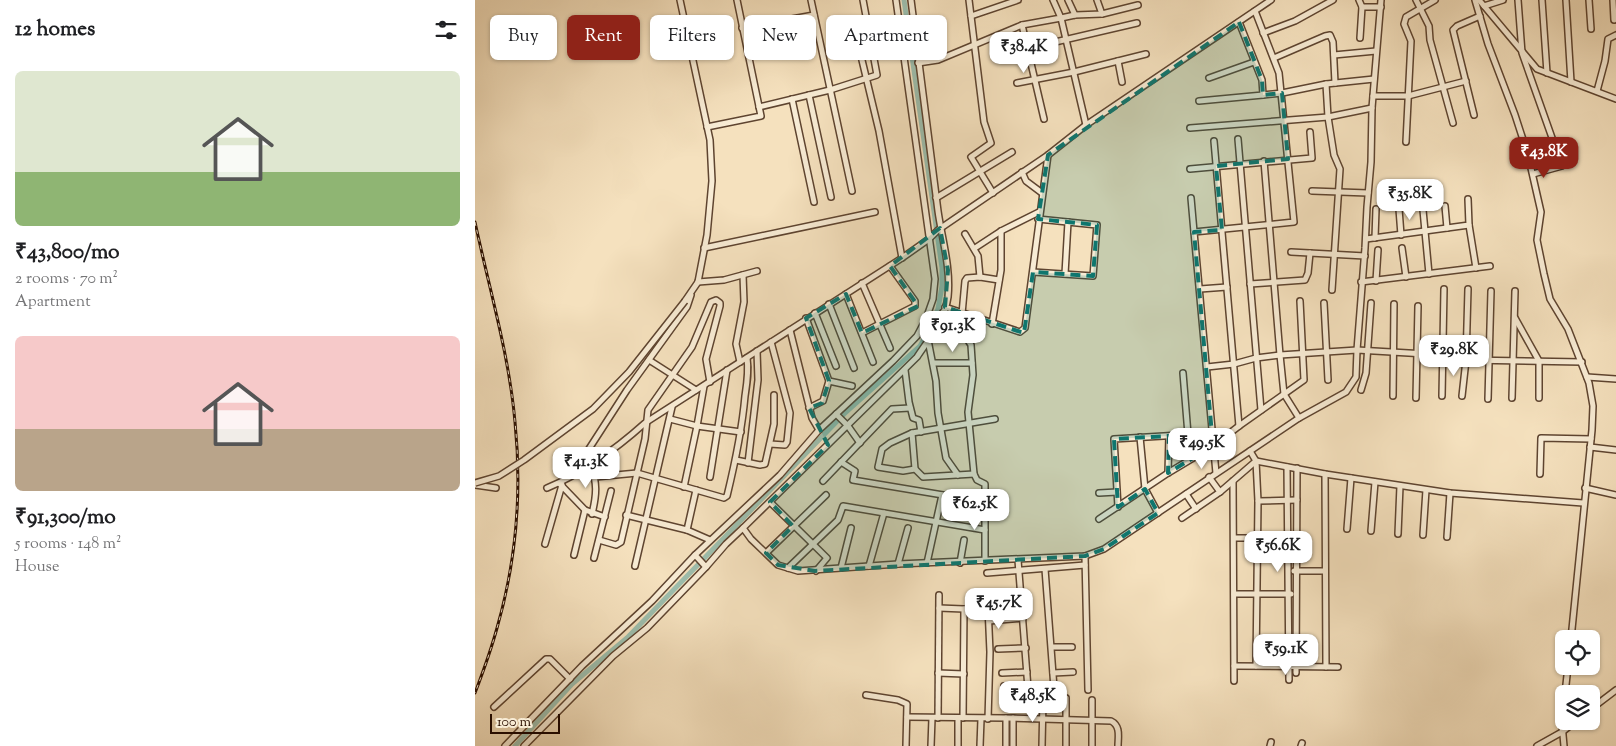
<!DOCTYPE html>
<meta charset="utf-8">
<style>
body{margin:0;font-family:"Sorts Mill Goudy",serif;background:#f2f2f2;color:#202124;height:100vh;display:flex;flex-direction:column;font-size:19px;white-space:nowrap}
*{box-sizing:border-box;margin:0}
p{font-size:16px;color:#757577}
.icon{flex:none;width:28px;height:28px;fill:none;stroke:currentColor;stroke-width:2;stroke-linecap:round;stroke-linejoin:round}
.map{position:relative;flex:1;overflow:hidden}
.side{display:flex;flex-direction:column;background:#fff;width:475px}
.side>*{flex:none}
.hud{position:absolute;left:15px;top:15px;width:475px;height:45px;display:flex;gap:10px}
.controls{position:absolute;left:1080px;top:630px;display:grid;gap:10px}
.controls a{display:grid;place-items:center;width:45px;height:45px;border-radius:8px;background:#fff;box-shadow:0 1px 4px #0004;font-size:25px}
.scale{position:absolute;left:15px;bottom:12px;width:70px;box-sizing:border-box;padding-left:5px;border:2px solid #2b0f00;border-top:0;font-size:14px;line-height:18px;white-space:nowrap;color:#2b0f00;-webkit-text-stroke:4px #f8ecd5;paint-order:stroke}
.price{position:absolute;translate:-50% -42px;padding:0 11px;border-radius:10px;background:#fff;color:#222;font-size:16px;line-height:32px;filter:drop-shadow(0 1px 2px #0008)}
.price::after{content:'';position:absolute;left:50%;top:30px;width:15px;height:11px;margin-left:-8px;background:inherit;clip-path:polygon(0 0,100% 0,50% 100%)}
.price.current{background:#8f2418;color:#fff}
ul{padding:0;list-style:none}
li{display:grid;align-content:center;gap:10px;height:265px;padding:0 15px}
li span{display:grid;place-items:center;height:155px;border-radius:8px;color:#555}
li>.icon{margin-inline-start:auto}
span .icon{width:90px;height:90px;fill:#fffc;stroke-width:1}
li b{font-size:21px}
h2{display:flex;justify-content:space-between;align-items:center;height:60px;padding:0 15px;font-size:21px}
.pill{padding:0 18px;border-radius:8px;background:#fff;box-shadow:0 1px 4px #0004;font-size:18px;line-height:45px}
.pill.current{background:#8f2418;color:#fff}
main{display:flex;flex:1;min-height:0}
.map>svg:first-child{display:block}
</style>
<main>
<section class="side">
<h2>12 homes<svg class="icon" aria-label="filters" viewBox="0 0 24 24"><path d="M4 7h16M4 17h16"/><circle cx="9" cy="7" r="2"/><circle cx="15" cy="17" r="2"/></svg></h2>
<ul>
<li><span style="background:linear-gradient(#dfe7d0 65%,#8fb573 0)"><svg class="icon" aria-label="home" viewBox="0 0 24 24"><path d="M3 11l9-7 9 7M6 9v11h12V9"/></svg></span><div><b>₹43,800/mo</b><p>2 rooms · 70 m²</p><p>Apartment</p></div></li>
<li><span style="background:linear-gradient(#f6c9c9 60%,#b9a48a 0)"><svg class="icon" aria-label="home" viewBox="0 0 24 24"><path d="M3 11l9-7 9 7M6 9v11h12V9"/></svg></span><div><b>₹91,300/mo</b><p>5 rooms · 148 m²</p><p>House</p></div></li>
</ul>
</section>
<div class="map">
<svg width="1141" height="746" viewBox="0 0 1141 746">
<rect width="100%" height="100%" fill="#f5e1be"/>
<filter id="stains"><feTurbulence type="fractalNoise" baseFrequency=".004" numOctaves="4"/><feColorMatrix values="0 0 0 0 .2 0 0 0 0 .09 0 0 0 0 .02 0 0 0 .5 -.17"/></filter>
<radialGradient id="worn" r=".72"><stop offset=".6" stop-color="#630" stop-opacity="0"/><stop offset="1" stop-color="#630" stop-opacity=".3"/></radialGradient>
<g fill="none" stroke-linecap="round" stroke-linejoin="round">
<polyline stroke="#9dbead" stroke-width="5" points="40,746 97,684 152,638 369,414 445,346 454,331 463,309 467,286 467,268 429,0"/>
<defs>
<g id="minor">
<polyline points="205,0 235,140 237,181 232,235 223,282 210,301"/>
<polyline points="336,0 377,191"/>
<polyline points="494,0 509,122 516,143 496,157 518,193"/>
<polyline points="593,0 600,15"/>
<polyline points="622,0 627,14"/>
<polyline points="884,0 887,7 885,38"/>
<polyline points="941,0 954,26 955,40 978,123"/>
<polyline points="1000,0 1013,44 1040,115 1053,155 1066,212 1062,240 1069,274 1075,299 1093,329 1114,383 1118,406 1117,430 1096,639"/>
<polyline points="1004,0 1062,69 1141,99"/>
<polyline points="1043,0 1047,53 1087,166 1058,174"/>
<polyline points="1067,0 1072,73"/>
<polyline points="1091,0 1096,82"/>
<polyline points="1114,0 1116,29"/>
<polyline points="1138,0 1139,20"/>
<polyline points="1009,6 1028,0"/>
<polyline points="887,7 906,7"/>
<polyline points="496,16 543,0"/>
<polyline points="547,25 569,119"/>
<polyline points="267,28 339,15"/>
<polyline points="788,33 820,21 858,0"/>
<polyline points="533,53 662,23"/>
<polyline points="859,55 901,51"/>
<polyline points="386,56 404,131 427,258"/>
<polyline points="799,58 850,36 855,35 858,42 860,83"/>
<polyline points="643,61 647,82"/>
<polyline points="443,63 463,60 547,25 586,18 578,0"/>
<polyline points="734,78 779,62"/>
<polyline points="542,83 599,72 671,54"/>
<polyline points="851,84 853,117 859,155 865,169 857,290"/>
<polyline points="1122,91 1130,61 1133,39 1141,35"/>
<polyline points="334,95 356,197"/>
<polyline points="788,95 807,93 851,84 899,79"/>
<polyline points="898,96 933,96 991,81"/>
<polyline points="317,99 339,202"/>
<polyline points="724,101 788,95 787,80 764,22"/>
<polyline points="284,107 355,90 402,75 388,0"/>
<polyline points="999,115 978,30 982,26 1005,16"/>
<polyline points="611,125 586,18 600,15 627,14 663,5"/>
<polyline points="232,127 286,116 262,0"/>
<polyline points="715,128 853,117 897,108"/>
<polyline points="763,139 786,410"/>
<polyline points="739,141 764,426"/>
<polyline points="931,142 936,41 929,24 931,17 960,0"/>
<polyline points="789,161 805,355 809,394 824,418"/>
<polyline points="715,169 837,158 835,132"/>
<polyline points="547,172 551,181 567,193"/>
<polyline points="837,191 893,193"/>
<polyline points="461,198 537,152"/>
<polyline points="716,198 719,232"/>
<polyline points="970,206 972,228"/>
<polyline points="924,209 926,235"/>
<polyline points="948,210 954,274"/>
<polyline points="994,225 1001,268"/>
<polyline points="490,234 503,256 505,277"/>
<polyline points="900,238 901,209"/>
<polyline points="891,239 994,225 993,199"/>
<polyline points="229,248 400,212"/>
<polyline points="500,248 526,231 564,212"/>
<polyline points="927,248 931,277"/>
<polyline points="816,252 890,256"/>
<polyline points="558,272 618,276 622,225 563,219"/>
<polyline points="590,274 593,222"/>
<polyline points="901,281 903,250"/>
<polyline points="223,282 249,280 282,271"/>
<polyline points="886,282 1015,266"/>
<polyline points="387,283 415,348"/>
<polyline points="775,284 830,280 833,273 835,253"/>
<polyline points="725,289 752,287"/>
<polyline points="371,294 398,362"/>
<polyline points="849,303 853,380"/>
<polyline points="354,304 379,368"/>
<polyline points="470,307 545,332 550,328 573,155"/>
<polyline points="340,313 361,366"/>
<polyline points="487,314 490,281 492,278 505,277 524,280"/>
<polyline points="331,318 354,381 377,386"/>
<polyline points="1040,318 1064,361 1064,398"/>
<polyline points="517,324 526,270 526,231"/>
<polyline points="315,330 337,418 344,430"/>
<polyline points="387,333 440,306 440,301 415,266"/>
<polyline points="453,340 461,381 463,413 471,458 483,475"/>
<polyline points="174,360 221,390"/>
<polyline points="265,362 261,344 269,302 268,275"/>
<polyline points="458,363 497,363"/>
<polyline points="732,367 759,364 781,358 805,355 882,350 968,355 991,360 1107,362"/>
<polyline points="430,370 434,402 438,418 444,420 446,432"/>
<polyline points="708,373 715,459"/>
<polyline points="1112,377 1141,379"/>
<polyline points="886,390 891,373 896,303"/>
<polyline points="918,396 919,304"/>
<polyline points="967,396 969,289"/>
<polyline points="987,396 991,360 993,289"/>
<polyline points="941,398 943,306"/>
<polyline points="1037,398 1040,291"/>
<polyline points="1013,399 1016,291"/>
<polyline points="334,408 348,401 354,381"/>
<polyline points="361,414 373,426 385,443"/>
<polyline points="195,419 222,426 266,432"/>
<polyline points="437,433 440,469"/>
<polyline points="665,437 670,489 683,513"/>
<polyline points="295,444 310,445 312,442 315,413 296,342"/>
<polyline points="1115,447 1141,450"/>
<polyline points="775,451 781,461 783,501 781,666"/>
<polyline points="261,460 285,465 290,464 299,424 299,395"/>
<polyline points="366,462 380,471 378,480 510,502 510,484 502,480 499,474 493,412 498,375 496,345 482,323 468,312"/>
<polyline points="273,463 283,380 282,351"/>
<path d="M116 464C122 484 122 493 117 514"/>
<polyline points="812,467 814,680"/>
<polyline points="107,469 107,463 110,455 152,390 212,307 216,295"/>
<polyline points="693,473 694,436"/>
<polyline points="741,473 719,232 819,222 804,73 780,11"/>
<polyline points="499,474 448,477 440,469 428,471 403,467 407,449 415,443 437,433 520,419"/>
<polyline points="850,474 851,667"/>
<polyline points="1065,474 1066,438 1116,439"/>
<path d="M120 477 162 473 249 498 252 496C260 463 267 430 270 396 272 383 274 371 272 358"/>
<polyline points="235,477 252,370"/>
<polyline points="734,477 745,492"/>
<polyline points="348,481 417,409 435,408"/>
<polyline points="758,481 759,681"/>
<polyline points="85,484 110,510 130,517"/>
<polyline points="0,485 21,488"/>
<polyline points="209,487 222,426 229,386"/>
<path d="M72 488C108 473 141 449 170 423L427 258 454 239 463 230 573 155 611 125 796 0"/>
<polyline points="1110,488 1141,495"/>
<polyline points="624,493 642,492"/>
<polyline points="711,494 721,509"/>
<polyline points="783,501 822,500"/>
<polyline points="295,502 352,558 341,571"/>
<polyline points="643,507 639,439 705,435"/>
<polyline points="151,515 212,530 235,540"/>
<polyline points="707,518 745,492 781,461 850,474 975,493 1108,503"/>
<polyline points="624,519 693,473 738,446 764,426 829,380 825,301"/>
<path d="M268 528 442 357C454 339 470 319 473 297 476 268 467 239 463 211 454 140 445 70 436 0"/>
<polyline points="872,529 876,478"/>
<polyline points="212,530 221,490"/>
<polyline points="896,531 900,482"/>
<polyline points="923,534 925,486"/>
<polyline points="948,535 951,490"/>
<polyline points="972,537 975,493"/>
<polyline points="759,538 782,538"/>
<polyline points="124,540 141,545 146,542 170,439 173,410 217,347 236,302 241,300 245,303 245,306 231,359 235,382"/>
<polyline points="70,544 87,485"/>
<polyline points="291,553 351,495"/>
<polyline points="99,555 110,510"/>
<polyline points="220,555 231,567 251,544 268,528 276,539 303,565 323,571 423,564 610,556 629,549 824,418 871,392 881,377 882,350 890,248 892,207 896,162 897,108 906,0"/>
<polyline points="610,556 613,690"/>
<polyline points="119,558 136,491"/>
<polyline points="543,560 554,701"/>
<polyline points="510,561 510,502"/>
<polyline points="452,563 467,495"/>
<polyline points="485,563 489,540"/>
<polyline points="423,564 433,528"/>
<polyline points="160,566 197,407"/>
<polyline points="394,566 409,513"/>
<polyline points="313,568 363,520 368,506 510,530"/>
<polyline points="366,568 376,528"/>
<polyline points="570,569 579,688"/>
<polyline points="819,571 850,571"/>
<polyline points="512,573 610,565"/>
<polyline points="759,594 816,594"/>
<polyline points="513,607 515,598 546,594"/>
<polyline points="464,608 489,609 513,607 515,652 513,719"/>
<polyline points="514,621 548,618"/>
<polyline points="577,647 597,647"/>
<polyline points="523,649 551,648"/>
<polyline points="759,666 863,667"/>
<polyline points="463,673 489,674"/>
<polyline points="527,673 552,672"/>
<polyline points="578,673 598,672"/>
<polyline points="821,673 822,468"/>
<polyline points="529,686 553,685"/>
<polyline points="1090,694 1093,666"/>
<polyline points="391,695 423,700 432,704 431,746"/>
<polyline points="591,698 591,746"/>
<polyline points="1089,703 1087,724 1089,746"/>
<polyline points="19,707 71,659 75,659 95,679"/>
<polyline points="1116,709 1141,690"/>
<polyline points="432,717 531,718 531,746"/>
<polyline points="463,718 464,595"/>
<polyline points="483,718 483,746"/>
<polyline points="488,718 489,609"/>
<path d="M531 718 636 721C646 726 643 737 643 746"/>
<polyline points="30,746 107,666 177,601 220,555 305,475 344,430 418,361 442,336 451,319 458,299 460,279 421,0"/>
<polyline points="49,746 138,656 172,628 231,567"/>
<polyline points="456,746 457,718"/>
<polyline points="505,746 506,719"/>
<polyline points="538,746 538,718"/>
<polyline points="567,746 568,700"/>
<polyline points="617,746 617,700"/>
<polyline points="795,746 796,742"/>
<polyline points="826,746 827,743"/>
<polyline points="1062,746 1087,732 1101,721"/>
</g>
</defs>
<use href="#minor" stroke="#5e4430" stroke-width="8"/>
<use href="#minor" stroke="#f8ecd5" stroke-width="5"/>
<defs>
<path id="rail" d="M0 222C14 288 34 354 40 422 47 491 41 562 22 628 16 650 8 672 0 693"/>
</defs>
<use href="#rail" stroke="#2b0f00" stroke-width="3"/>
<use href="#rail" stroke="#f8ecd5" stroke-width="1" stroke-dasharray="4" stroke-linecap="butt"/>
<defs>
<polyline id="minor-bridge" points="0,483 24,476 49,460 118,409 154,372 210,301"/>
</defs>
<use href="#minor-bridge" stroke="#5e4430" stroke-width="8" stroke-linecap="butt"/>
<use href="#minor-bridge" stroke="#f8ecd5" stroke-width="5"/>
</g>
<path fill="#0f766e" fill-opacity="0.2" stroke="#0f766e" stroke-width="4" stroke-dasharray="10 6" stroke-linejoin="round" d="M764 22 787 80 788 95 807 93 813 159 741 166 747 230 719 232 738 446 693 473 694 436 639 439 643 507 670 489 683 513 629 549 610 556 340 571 303 565 291 553 318 526 295 502 353 445 334 408 347 403 354 381 331 318 371 294 387 333 443 306 415 266 465 228 473 270 470 307 549 333 558 272 618 276 622 225 563 219 573 155Z"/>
<rect width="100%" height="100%" filter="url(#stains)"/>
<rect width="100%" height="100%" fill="url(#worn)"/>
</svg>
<div class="controls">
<a><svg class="icon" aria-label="locate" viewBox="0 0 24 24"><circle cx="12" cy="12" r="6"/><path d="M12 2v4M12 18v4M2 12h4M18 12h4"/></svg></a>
<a><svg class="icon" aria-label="layers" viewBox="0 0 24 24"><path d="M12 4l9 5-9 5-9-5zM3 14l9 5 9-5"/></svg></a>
</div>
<div class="scale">100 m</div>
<b class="price" style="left:549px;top:74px">₹38.4K</b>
<b class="price current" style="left:1069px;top:179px">₹43.8K</b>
<b class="price" style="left:935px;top:221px">₹35.8K</b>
<b class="price" style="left:478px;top:353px">₹91.3K</b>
<b class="price" style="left:979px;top:377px">₹29.8K</b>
<b class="price" style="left:727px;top:470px">₹49.5K</b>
<b class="price" style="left:111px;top:489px">₹41.3K</b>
<b class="price" style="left:500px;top:531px">₹62.5K</b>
<b class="price" style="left:803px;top:573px">₹56.6K</b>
<b class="price" style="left:524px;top:630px">₹45.7K</b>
<b class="price" style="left:811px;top:676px">₹59.1K</b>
<b class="price" style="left:558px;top:723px">₹48.5K</b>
<div class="hud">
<a class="pill">Buy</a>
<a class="pill current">Rent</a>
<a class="pill">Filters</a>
<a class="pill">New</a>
<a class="pill">Apartment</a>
</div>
</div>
</main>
